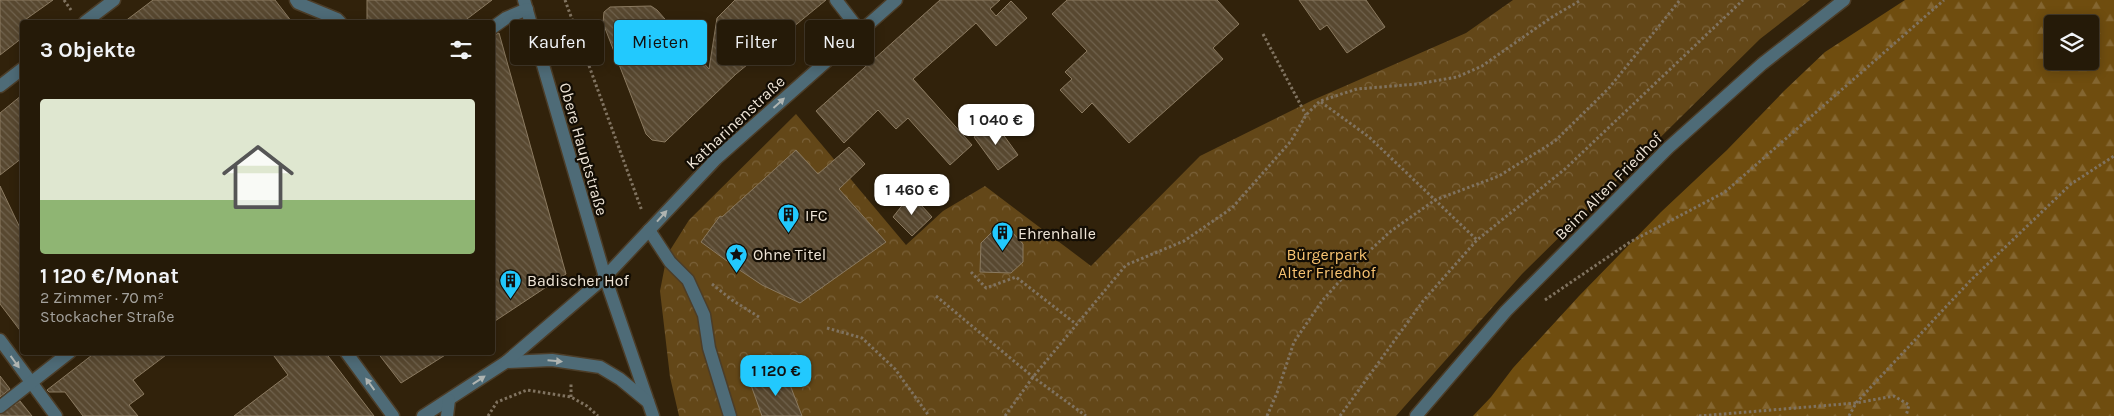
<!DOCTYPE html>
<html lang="de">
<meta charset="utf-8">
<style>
body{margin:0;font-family:Karla,sans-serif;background:#312716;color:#f1f3f6;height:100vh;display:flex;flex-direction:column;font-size:19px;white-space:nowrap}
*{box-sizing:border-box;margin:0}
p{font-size:16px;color:#a3a19c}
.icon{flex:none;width:28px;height:28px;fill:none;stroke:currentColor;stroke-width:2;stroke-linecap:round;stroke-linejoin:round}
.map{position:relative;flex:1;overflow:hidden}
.panel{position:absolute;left:20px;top:20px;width:475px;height:335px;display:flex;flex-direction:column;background:#251a08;border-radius:5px;box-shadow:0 2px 12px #0003,0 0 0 1px #423829}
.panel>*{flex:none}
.guide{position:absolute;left:510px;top:20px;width:475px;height:45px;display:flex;gap:10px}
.buttons{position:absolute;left:2044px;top:15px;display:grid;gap:10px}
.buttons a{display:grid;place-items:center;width:55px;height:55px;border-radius:5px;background:#251a08;box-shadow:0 2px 12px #0003,0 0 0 1px #423829;font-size:25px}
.price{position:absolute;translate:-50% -42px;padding:0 11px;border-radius:10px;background:#fff;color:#222;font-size:16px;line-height:32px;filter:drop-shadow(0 1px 2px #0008)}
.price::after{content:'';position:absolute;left:50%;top:30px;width:15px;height:11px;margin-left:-8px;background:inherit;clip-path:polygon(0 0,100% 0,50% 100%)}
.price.selected{background:#22c9fe;color:#111}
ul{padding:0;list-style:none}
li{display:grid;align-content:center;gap:10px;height:265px;padding:0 20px}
li span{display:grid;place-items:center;height:155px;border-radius:5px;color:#555}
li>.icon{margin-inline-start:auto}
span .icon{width:90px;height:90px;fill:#fffc;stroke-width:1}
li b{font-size:21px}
h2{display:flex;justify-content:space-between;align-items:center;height:60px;padding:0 20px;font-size:21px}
.pill{padding:0 18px;border-radius:5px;background:#251a08;box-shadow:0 2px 12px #0003,0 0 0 1px #423829;font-size:18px;line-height:45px}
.pill.selected{background:#22c9fe;color:#111}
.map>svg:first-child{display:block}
</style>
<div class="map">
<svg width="2114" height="416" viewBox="0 0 2114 416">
<defs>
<pattern id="forest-firs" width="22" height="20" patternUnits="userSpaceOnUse" patternTransform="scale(1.25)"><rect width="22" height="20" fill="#6f4d0f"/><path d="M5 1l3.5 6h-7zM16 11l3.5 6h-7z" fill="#846631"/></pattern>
<pattern id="park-crowns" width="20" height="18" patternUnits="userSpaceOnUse" patternTransform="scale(1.25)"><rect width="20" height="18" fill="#634718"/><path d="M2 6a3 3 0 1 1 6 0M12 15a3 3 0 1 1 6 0" fill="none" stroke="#7a6139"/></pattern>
<pattern id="building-back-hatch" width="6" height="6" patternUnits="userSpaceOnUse" patternTransform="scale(1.25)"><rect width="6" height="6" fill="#584830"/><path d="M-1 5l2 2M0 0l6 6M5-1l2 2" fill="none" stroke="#70624d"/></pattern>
</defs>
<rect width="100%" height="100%" fill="#31220b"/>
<path fill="url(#forest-firs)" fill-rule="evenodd" d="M1905 0H2114V416H1473L1491 397 1513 368 1579 296 1661 212 1727 150 1784 91 1825 52ZM2052 24H2090V61H2052Z"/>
<polygon fill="url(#park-crowns)" points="1513,0 1810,0 1760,39 1522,274 1396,416 679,416 670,377 660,291 667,255 689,220 796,114 906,245 943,211 985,186 1091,266 1200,156 1313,100 1466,33"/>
<g fill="url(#building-back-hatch)" stroke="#8b7a60">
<polygon points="0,0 53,0 22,22 22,38 0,55"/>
<polygon points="153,0 275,0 292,22 124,22"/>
<polygon points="367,0 492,0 463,22 367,22"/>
<polygon points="735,0 826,0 736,74 669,138 665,142 652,140 646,134 603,23 604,12 610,7 651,6 657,10 709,69 717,18"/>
<polygon points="940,0 1000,0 990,9 996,16 1011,1 1027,18 996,46 976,23 913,79 972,145 950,165 908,118 896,129 878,110 844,143 816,111"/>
<polygon points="1067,0 1217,0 1239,24 1213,48 1223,59 1129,143 1092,103 1082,113 1060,90 1072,79 1065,72 1087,51 1052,14"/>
<polygon points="1299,0 1366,0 1385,27 1347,53 1327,25 1320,30"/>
<polygon points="499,33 566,274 492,323 492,36"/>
<polygon points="22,95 22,158 0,175 0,113"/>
<polygon points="994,122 1018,155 998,170 974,137"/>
<polygon points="849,147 865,164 839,189 886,242 800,303 762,285 738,269 701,242 720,216 722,217 796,150 818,174"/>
<polygon points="0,186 22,232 22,333 0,304"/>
<polygon points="911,194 932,217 912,236 893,217"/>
<polygon points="994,230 1011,231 1023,244 1023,262 1011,273 980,272 981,243"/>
<polygon points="96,352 170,352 133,380 144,394 129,405 138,416 83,416 65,392 49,392 47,390"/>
<polygon points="271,352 325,352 374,416 234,416 288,375"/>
<polygon points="377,352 450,352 401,383"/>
<polygon points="785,372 802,416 762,416 751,385"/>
<polygon points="0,376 10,389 0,397"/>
<polygon points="20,401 32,416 0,416 0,415"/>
</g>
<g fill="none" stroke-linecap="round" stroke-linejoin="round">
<defs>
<g id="minor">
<polyline points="296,0 298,3 337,19 340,22"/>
<polyline points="524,0 605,277 653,416"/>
<polyline points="836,0 860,31"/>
<polyline points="85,22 114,0"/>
<polyline points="492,28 506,18 527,9"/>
<polyline points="0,86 22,69"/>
<polyline points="649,230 670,262 688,280 704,315 709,348 730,416"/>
<polyline points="0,340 56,416"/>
<polyline points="346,352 393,416"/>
<polyline points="506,362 552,360 600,367 620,379 648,402"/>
<polyline points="0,407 70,352"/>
<polyline points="423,416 506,362 605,277 716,159 896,0"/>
<polyline points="447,416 449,400"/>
<polyline points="1416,416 1506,311 1668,148 1762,64 1844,0"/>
</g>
</defs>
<use href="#minor" stroke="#4c3d28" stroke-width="15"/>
<g stroke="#807360" stroke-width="3" stroke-dasharray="2.5 2.5" stroke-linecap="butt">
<polyline points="64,0 71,10"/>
<polyline points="565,0 642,211"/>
<polyline points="1263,34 1306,115"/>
<polyline points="1321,102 1369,137 1477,240"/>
<polyline points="971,272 986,288 1016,277 1076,324"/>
<polyline points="712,284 732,300 759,317"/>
<polyline points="936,296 1033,377 1086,416"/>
<polyline points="1545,300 1630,242 1725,192 1944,0"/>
<polyline points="827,328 862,338 895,369 929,416"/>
<polyline points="571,397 571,383"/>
<polyline points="488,416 497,402 527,390 571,397 587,406 598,416"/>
<polyline points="1005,416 1033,377 1126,265 1184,241 1232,208 1291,141 1306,115 1320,101 1357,89 1417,84 1457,77 1482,66 1552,17 1581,0"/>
<polyline points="1267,416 1277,393 1294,342 1322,301 1354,265 1391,231 1435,200 1499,176 1555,141 1609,88 1680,0"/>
<polyline points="1340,416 1423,301 1477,240 1565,169 1743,0"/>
<polyline points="1699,416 1856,403 1894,396 1909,405 1906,416"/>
<polyline points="1849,416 1856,403 1971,280 2071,184 2114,156"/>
</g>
<use href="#minor" stroke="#4e6b77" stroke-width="12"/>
</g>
<defs><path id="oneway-solid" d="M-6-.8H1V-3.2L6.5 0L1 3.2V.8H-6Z" transform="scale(1.25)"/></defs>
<g fill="#afb4b1">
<use href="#oneway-solid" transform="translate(779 103) rotate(-42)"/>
<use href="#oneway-solid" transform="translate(662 216) rotate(-48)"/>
<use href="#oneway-solid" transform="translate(555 361) rotate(5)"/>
<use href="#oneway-solid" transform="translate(15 362) rotate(54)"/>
<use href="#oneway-solid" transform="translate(479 380) rotate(-33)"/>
<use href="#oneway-solid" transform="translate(370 384) rotate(-126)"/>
</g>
<defs>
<symbol id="building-pin" viewBox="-11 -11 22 30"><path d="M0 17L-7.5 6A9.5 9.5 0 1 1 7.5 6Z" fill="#22c9fe" stroke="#130d04"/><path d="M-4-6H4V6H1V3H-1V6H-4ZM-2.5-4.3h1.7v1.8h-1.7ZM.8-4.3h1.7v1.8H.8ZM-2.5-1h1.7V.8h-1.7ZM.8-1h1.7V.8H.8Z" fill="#111"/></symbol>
<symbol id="sight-pin" viewBox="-11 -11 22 30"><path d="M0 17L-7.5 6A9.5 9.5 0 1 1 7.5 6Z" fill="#22c9fe" stroke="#130d04"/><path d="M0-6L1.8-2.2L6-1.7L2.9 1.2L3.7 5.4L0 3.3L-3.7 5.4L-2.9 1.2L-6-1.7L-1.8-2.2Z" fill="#111"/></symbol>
</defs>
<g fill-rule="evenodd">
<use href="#building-pin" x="776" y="202" width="25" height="34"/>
<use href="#building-pin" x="990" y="220" width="25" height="34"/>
<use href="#sight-pin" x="724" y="242" width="25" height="34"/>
<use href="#building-pin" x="498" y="268" width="25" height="34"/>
</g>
<g text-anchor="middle" stroke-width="4.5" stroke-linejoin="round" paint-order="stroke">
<g font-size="16" fill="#efe5d7" stroke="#130d04">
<text transform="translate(735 122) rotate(-43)" y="6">Katharinenstraße</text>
<text transform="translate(584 149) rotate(74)" y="6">Obere Hauptstraße</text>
<text transform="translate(1608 186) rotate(-45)" y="6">Beim Alten Friedhof</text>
</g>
<g font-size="16" fill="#efe5d7" stroke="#130d04" text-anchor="start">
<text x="805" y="221">IFC</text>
<text x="1018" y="239">Ehrenhalle</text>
<text x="753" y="260">Ohne Titel</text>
<text x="527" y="286">Badischer Hof</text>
</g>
<g font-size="16" fill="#f8c371" stroke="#130d04">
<text x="1327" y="260">Bürgerpark<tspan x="1327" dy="18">Alter Friedhof</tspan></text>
</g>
</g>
</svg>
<div class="buttons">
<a><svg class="icon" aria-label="layers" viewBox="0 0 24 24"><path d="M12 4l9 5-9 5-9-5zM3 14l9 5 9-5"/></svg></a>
</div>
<b class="price" style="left:996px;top:146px">1 040 €</b>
<b class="price" style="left:912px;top:216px">1 460 €</b>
<b class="price selected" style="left:776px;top:397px">1 120 €</b>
<div class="guide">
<a class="pill">Kaufen</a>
<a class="pill selected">Mieten</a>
<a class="pill">Filter</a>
<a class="pill">Neu</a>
</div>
<section class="panel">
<h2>3 Objekte<svg class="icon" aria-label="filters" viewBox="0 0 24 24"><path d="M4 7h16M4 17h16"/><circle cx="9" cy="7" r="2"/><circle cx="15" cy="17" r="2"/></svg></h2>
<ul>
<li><span style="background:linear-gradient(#dfe7d0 65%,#8fb573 0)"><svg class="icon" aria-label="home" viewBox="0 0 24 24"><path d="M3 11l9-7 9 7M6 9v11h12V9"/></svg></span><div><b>1 120 €/Monat</b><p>2 Zimmer · 70 m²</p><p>Stockacher Straße</p></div></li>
</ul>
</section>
</div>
